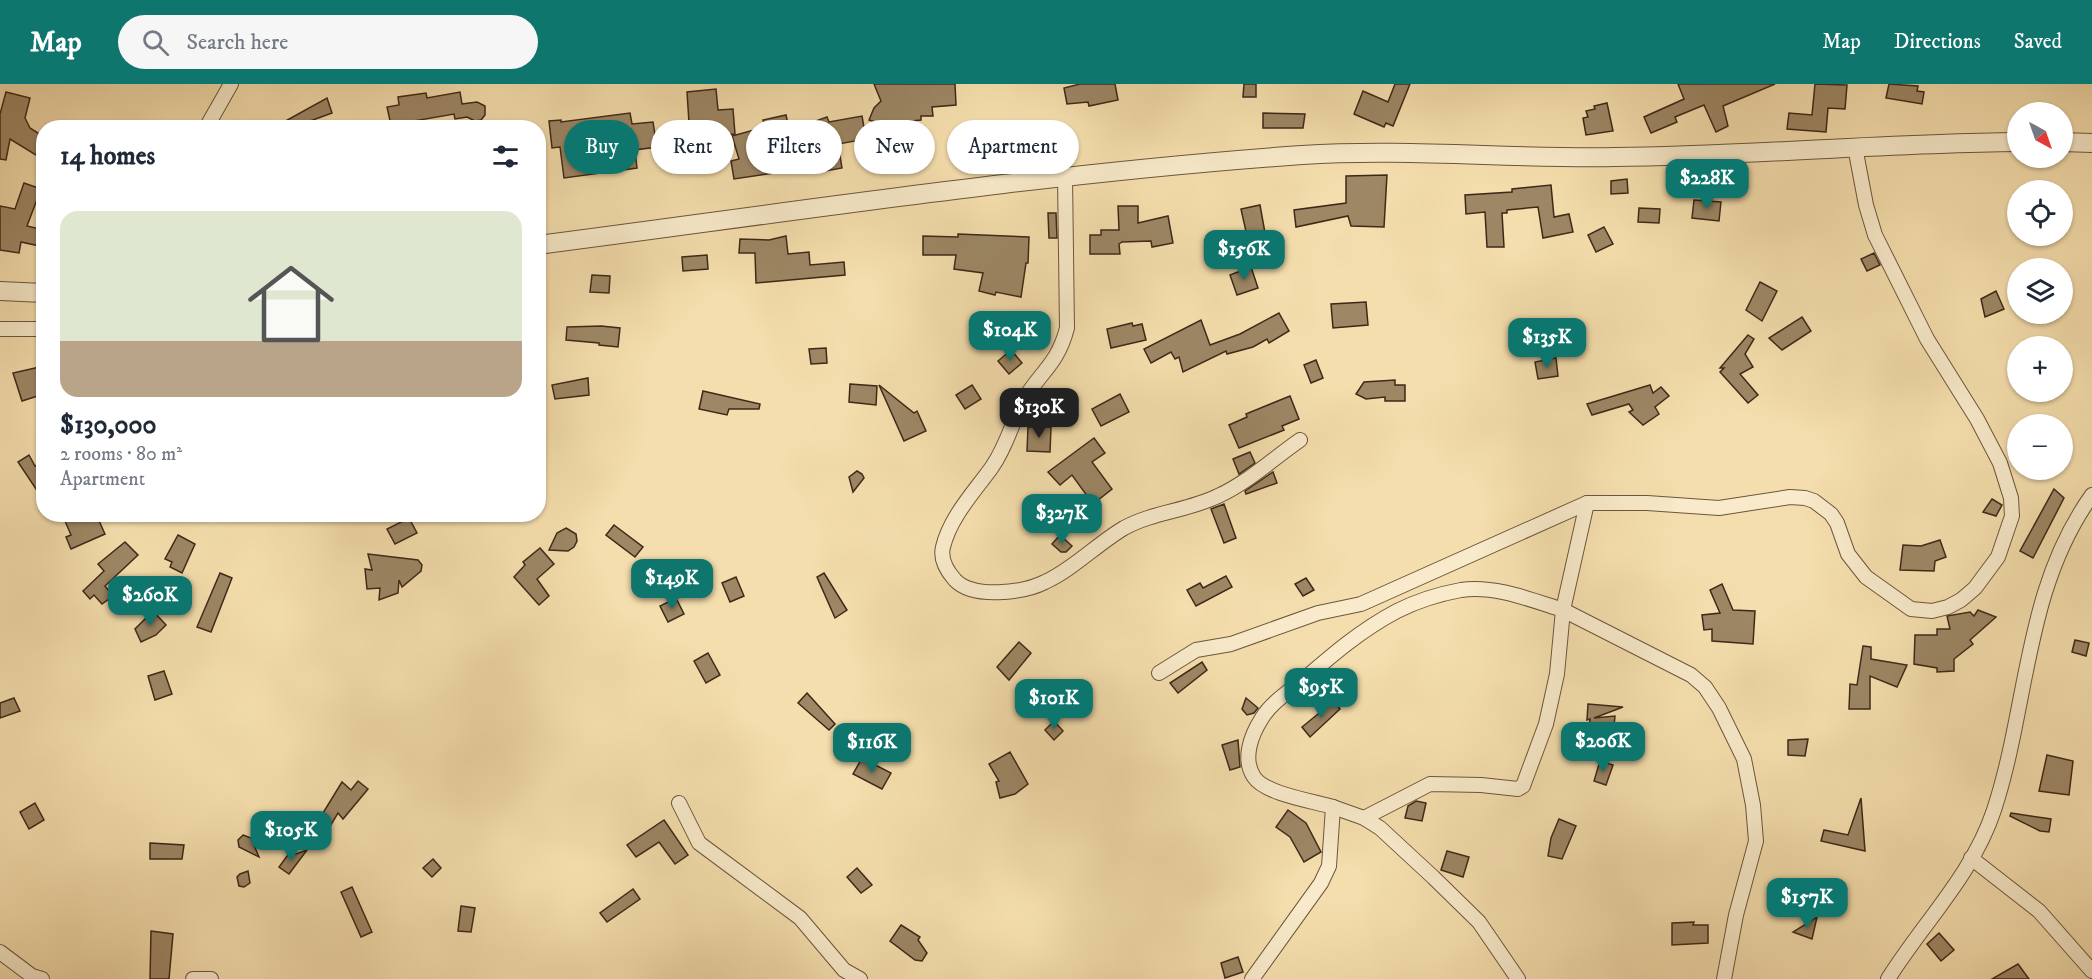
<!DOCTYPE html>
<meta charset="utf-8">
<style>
body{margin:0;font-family:"IM FELL DW Pica",serif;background:#f6f6f7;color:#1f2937;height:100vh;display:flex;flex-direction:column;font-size:22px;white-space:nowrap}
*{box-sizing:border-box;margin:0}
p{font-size:20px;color:#747a83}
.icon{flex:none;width:33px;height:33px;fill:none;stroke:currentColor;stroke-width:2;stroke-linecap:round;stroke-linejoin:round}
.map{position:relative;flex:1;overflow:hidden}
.side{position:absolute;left:36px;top:36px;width:510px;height:402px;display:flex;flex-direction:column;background:#fff;border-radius:24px;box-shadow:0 2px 4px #0004}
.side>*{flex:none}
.top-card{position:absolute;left:564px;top:36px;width:570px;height:54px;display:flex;gap:12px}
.needle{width:39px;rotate:140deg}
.tools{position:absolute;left:2007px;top:18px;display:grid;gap:12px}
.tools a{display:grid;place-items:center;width:66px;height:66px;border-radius:50%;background:#fff;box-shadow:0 2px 4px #0004;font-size:30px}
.price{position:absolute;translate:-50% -51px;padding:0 14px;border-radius:12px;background:#0f766e;color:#fff;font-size:20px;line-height:39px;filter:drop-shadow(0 2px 3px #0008)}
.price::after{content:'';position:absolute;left:50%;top:36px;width:18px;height:14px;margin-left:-9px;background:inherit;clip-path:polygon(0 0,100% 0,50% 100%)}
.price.current{background:#222;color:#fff}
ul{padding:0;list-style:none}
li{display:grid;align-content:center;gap:12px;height:318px;padding:0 24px}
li+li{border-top:2px solid #e0e1e3}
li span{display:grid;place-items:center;height:186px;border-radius:18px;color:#555}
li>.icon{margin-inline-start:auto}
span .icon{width:108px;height:108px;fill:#fffc;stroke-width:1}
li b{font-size:26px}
h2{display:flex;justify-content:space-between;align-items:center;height:72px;padding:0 24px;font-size:26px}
.chip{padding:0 21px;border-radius:27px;background:#fff;box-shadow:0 2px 4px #0004;font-size:21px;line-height:54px}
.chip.current{background:#0f766e;color:#fff}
header{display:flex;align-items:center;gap:36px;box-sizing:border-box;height:84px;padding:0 30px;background:#0f766e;color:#fff}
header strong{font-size:28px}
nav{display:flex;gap:33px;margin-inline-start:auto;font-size:21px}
.search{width:420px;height:54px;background:#f6f6f7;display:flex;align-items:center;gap:15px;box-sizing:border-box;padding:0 21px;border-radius:33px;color:#747a83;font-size:22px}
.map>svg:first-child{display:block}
</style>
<header>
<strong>Map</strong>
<div class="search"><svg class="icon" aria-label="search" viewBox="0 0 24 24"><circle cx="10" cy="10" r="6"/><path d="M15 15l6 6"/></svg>Search here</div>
<nav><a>Map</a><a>Directions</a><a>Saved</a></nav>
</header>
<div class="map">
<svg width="2092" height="895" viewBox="0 0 2092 895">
<rect width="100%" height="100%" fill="#f5dead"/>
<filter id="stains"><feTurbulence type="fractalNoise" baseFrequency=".00333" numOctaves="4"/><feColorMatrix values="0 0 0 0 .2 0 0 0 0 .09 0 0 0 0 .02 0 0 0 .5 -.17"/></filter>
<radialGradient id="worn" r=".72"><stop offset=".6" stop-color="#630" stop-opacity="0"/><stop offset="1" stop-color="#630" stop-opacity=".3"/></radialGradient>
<g fill="#9d8765" stroke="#3e2818" stroke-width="1.5">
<polygon points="874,0 955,0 956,21 932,23 933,32 921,32 921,36 881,40 869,36 874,24 881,17"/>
<polygon points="1080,0 1115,0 1118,16 1089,22 1088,18 1067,20 1064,4"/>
<polygon points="1244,0 1256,0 1256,13 1243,13"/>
<polygon points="1395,0 1410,0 1393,42 1386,39 1384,43 1354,30 1363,7 1388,18"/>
<polygon points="1678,0 1775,0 1723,22 1728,42 1716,48 1704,21 1675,33 1677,38 1651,49 1644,33 1684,15"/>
<polygon points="1815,0 1847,1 1845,25 1828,24 1826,48 1787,45 1789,29 1812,31"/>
<polygon points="1889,0 1918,2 1917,7 1924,8 1922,20 1886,14"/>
<polygon points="716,5 718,26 733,25 735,50 690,54 687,8"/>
<polygon points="6,8 30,14 25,34 30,44 44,53 44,76 10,55 6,76 0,75 0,30"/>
<polygon points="460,8 462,20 477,18 485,22 485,31 481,36 475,37 467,33 455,35 454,30 391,41 387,23 399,21 398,13 426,9 427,14"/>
<polygon points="327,14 332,29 291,44 283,44 282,39"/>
<polygon points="1607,19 1613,47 1586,51 1583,34 1588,33 1586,27 1595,25 1594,22"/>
<polygon points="630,29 632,40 653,38 657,63 635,66 637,84 564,94 560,63 552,64 549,37 561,36 561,38"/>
<polygon points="1263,29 1305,30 1303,44 1263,44"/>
<polygon points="786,31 790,49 768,57 773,89 734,95 731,77 739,75 732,52 765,43 763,36"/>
<polygon points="862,32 866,55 838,60 842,84 820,88 818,76 815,77 811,57 819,55 816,37 827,33 829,38"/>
<polygon points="1052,41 1056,58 1035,62 1032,45"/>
<polygon points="1387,91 1384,143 1351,142 1348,132 1296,143 1294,126 1346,119 1346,92"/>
<polygon points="1627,95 1628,109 1611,110 1611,97"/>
<polygon points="24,99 41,105 27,142 44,146 44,163 21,158 19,169 0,166 0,122 15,125"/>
<polygon points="1551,101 1554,133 1569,130 1573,148 1543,154 1538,123 1507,126 1507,129 1502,129 1504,163 1487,163 1485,128 1466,130 1465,111 1512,108 1512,105"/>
<polygon points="1694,116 1721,118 1719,137 1692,134"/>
<polygon points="1260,121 1265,149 1247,152 1241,125"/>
<polygon points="1118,122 1138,122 1138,139 1168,132 1173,159 1152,163 1151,157 1122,158 1119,160 1120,170 1090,170 1090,151 1101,151 1101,146 1119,146"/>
<polygon points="1639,124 1660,125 1659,139 1638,138"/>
<polygon points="1048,129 1056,129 1057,154 1049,154"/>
<polygon points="1604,143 1613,160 1596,168 1588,151"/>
<polygon points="958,150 1029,153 1028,179 1026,179 1021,213 996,208 995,211 979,207 983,189 954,185 956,171 923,171 923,152 958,153"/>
<polygon points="786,152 788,170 809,168 810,181 844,178 845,191 756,199 755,169 739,169 740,155 769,156"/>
<polygon points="1874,169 1880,181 1867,187 1861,175"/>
<polygon points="707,171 708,185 683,187 682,173"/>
<polygon points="1251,183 1258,204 1237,211 1230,191"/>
<polygon points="592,191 610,192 609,209 590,208"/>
<polygon points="1760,198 1777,207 1762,237 1746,226"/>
<polygon points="1996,207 2004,225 1985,233 1981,215"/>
<polygon points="1366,218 1368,241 1333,244 1331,220"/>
<polygon points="1279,229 1289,247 1269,259 1267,255 1253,263 1227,270 1226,267 1183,288 1179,273 1175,275 1171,268 1151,279 1144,265 1201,236 1210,261 1240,250"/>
<polygon points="1802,233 1811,247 1782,266 1769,254"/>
<polygon points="1132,239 1133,242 1142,240 1146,256 1111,264 1107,245"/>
<polygon points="601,242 620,244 618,263 599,261 599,259 566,256 567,243"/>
<polygon points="1748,251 1754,255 1745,270 1753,283 1740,290 1758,311 1748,319 1720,288 1724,284 1720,284"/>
<polygon points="826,264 827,279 811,280 809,265"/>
<polygon points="1011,266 1022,279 1009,290 998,277"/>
<polygon points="1556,274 1558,292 1538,295 1535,278"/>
<polygon points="1316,276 1323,294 1311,299 1304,281"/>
<polygon points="44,282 44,310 22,317 13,289"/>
<polygon points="588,294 589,311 555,315 552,301"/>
<polygon points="1395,296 1395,301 1405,301 1405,317 1385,317 1385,313 1366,315 1356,310 1364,298"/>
<polygon points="850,300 877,302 876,321 849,318"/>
<polygon points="879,301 914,329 917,327 926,347 904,357"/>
<polygon points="972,301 981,315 965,325 956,311"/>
<polygon points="1650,301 1653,309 1661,303 1669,312 1655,323 1659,330 1643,341 1629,328 1633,326 1629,320 1592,331 1587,320"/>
<polygon points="703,307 760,320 759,325 729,325 727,331 699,325"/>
<polygon points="1120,310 1129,328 1101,342 1092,325"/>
<polygon points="1290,312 1299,335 1282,342 1284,346 1239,364 1229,341 1247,333 1246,330"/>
<polygon points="1028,343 1051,343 1050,368 1027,367"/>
<polygon points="1094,354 1105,369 1092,378 1112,405 1093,420 1072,391 1060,401 1048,388"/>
<polygon points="1250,368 1255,379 1239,390 1233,375"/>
<polygon points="29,371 35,382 44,378 44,417 18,378"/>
<polygon points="857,387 862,390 864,394 853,408 849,393"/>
<polygon points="1273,388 1277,399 1246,410 1245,407"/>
<polygon points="2054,405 2064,414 2033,474 2020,467"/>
<polygon points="1992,415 2002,421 1996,432 1983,428"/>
<polygon points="1224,420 1236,454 1224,459 1211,425"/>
<polygon points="96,430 105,450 71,465 66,453 71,451 65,437 78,432 80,437"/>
<polygon points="409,434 417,449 395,460 387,445"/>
<polygon points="614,441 643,463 635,473 606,451"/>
<polygon points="566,444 576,450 577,457 574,463 568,467 549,466 557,449"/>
<polygon points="178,451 195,460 182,489 170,483 172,478 165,475"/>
<polygon points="1060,451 1072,462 1066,468 1061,468 1052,460"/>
<polygon points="1940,456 1946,473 1935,477 1934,487 1900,486 1903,461 1921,462"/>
<polygon points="125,458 138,471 105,502 113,512 102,520 94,511 90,515 83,507 104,487 98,480"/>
<polygon points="540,464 554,480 537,495 549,512 539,521 514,493 525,481 523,478"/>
<polygon points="368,470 418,476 422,481 421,487 402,503 399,496 398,509 379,516 380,504 367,505 365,485 372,486"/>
<polygon points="220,489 232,494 211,548 197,543"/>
<polygon points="824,489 847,526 835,534 817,493"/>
<polygon points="1226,492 1232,503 1196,522 1187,506 1200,499 1203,504"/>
<polygon points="736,493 744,512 730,518 722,499"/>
<polygon points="1306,494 1314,506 1303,512 1295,500"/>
<polygon points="1722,500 1733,526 1755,527 1753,560 1712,557 1712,545 1704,546 1702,531 1720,529 1710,506"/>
<polygon points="676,514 684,530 668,538 660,522"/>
<polygon points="1978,526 1996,533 1970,556 1973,560 1954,575 1954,587 1937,588 1937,584 1914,580 1915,551 1937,551 1937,545 1950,545 1947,532 1970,528 1974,532"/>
<polygon points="153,527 166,541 156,551 141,558 135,545"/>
<polygon points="2075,556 2089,559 2086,572 2072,568"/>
<polygon points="1019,558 1031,569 1009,596 997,583"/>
<polygon points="1863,562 1871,563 1871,575 1907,581 1897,603 1870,592 1870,625 1849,625 1850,600 1857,601"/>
<polygon points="708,569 720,591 706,599 694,577"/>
<polygon points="1202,578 1207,586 1178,609 1170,599"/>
<polygon points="164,587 172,610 155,616 148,592"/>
<polygon points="807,609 835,640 829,646 798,619"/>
<polygon points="14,614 20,627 0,634 0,619"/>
<polygon points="1246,614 1258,624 1254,629 1247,631 1242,625"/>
<polygon points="1334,617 1340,625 1310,653 1302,643"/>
<polygon points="1588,620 1623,623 1594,634 1615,632 1613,651 1589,649 1590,635 1587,636"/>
<polygon points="1054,637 1063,647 1054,656 1045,646"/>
<polygon points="1808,655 1805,672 1788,671 1788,656"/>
<polygon points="1238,656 1240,683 1230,686 1222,661"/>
<polygon points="1010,668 1028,700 1015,710 1000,714 996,698 999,697 989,680"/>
<polygon points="2047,671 2073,677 2069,711 2039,707"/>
<polygon points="862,674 891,689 882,705 853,690"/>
<polygon points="1600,677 1613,681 1606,701 1594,697"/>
<polygon points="358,697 368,705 343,735 338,729 326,749 315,742 342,698 351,706"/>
<polygon points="1861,714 1865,767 1821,757 1824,746 1848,751"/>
<polygon points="1416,717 1426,719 1422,737 1405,734 1408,722"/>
<polygon points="35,719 44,736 29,745 20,728"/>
<polygon points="1288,726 1306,739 1321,768 1304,778 1290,753 1276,743"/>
<polygon points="2011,729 2051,735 2049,748 2040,747 2010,732"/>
<polygon points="1559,735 1576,742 1562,775 1548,772 1551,754"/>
<polygon points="664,736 688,771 675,780 659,758 636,773 627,761"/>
<polygon points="243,751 251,754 259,773 239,763 238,756"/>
<polygon points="150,759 184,761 182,775 150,775"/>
<polygon points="307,766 289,790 279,783 290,768 293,771"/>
<polygon points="1447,767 1469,773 1463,793 1441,786"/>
<polygon points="433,775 441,784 432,793 423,784"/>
<polygon points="857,784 872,801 861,809 847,793"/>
<polygon points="248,787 250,799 244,803 239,802 237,793 240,790"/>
<polygon points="352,803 372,848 361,853 341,808"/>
<polygon points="633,805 640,815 607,838 600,829"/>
<polygon points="461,822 475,824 471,848 458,847"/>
<polygon points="1817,833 1812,855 1793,848"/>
<polygon points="1694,838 1693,841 1708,841 1708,859 1672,861 1672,839"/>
<polygon points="901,841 920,853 918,856 927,869 922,877 915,876 890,857"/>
<polygon points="151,847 173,850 169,895 150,895"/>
<polygon points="1939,849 1954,866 1941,877 1927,860"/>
<polygon points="1238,873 1243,888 1225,894 1221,879"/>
<polygon points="2018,880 2029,895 1992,895"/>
</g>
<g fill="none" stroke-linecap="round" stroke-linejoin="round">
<defs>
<g id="minor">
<polyline points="206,44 231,0"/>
<path d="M1065 93 1067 244C1057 283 1037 290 1021 321 1011 342 1006 363 992 383 975 407 950 433 943 463 940 475 947 487 955 496 973 515 1023 509 1045 498 1072 486 1097 460 1124 444 1153 428 1187 427 1218 412 1247 399 1274 374 1300 356"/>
<polyline points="0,245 44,245"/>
<polyline points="1587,419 1563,526 1691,591 1705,603 1719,624 1744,675 1753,721 1756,757 1736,831 1724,895"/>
<polyline points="1159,589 1196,566 1231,560 1318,529 1361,520 1587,419 1647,419 1719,424 1790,413 1805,414 1814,417 1831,430 1837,439 1848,470 1866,493 1911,525 1932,527 1948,523 1961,516 1975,504 1998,473 2012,432 2011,414 2000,379 1977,335 1927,255 1875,151 1866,121 1855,63"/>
<polyline points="679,719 699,759 800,834 844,886 860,895"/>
<polyline points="1333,723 1364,734 1380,744 1433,793 1479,838 1518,895"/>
<polyline points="1971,774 2039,827 2092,887"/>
<polyline points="0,868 32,892 42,895"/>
<polyline points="193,895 211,895"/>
<path d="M1252 895 1321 799 1329 782 1333 723C1313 717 1265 710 1254 693 1242 675 1251 651 1262 634 1271 619 1288 608 1302 597 1332 571 1361 546 1397 527 1417 517 1439 510 1461 506 1495 501 1531 516 1563 526L1557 590 1546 640 1523 702 1518 705 1481 701 1430 700 1364 734"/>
<path d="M1888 895C1923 839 1973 790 1994 726 2029 619 2024 506 2092 411"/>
</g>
<g id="tertiary">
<polyline points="2062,58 2092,59"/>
<path d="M538 161C792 128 1046 89 1302 71 1406 64 1511 75 1615 73 1749 72 1883 59 2018 58"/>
<polyline points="0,207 44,209"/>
</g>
</defs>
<use href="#minor" stroke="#6c563d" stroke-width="16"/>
<use href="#tertiary" stroke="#6c563d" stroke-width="20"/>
<use href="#minor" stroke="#f8eaca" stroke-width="14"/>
<use href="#tertiary" stroke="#f8eaca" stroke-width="18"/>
</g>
<rect width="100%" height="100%" filter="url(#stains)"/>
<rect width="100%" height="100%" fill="url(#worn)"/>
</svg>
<div class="tools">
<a><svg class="needle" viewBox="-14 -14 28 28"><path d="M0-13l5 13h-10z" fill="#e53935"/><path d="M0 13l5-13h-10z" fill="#747a83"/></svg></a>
<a><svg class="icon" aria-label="locate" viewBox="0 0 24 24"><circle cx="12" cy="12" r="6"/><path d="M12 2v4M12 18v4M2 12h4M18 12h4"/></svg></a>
<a><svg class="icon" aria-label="layers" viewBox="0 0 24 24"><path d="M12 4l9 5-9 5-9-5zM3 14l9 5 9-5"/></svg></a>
<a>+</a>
<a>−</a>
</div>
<b class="price" style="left:1707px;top:126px">$228K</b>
<b class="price" style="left:1244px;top:197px">$156K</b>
<b class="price" style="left:1010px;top:278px">$104K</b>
<b class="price" style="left:1547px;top:285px">$135K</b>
<b class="price current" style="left:1039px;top:355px">$130K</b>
<b class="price" style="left:1062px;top:461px">$327K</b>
<b class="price" style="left:672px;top:526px">$149K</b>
<b class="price" style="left:150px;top:543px">$260K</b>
<b class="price" style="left:1321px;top:635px">$95K</b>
<b class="price" style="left:1054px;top:646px">$101K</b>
<b class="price" style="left:1603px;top:689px">$206K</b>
<b class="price" style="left:872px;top:690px">$116K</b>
<b class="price" style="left:291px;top:778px">$105K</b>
<b class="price" style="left:1807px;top:845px">$157K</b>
<div class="top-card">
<a class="chip current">Buy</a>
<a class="chip">Rent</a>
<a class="chip">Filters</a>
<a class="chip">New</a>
<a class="chip">Apartment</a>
</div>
<section class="side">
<h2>14 homes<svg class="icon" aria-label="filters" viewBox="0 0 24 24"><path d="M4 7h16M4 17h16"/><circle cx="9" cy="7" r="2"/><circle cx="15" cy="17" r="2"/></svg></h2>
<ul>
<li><span style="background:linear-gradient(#dfe7d0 70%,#b9a48a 0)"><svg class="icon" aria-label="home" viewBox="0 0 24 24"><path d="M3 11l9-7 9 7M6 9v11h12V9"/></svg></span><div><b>$130,000</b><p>2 rooms · 80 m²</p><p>Apartment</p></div></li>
</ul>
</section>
</div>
